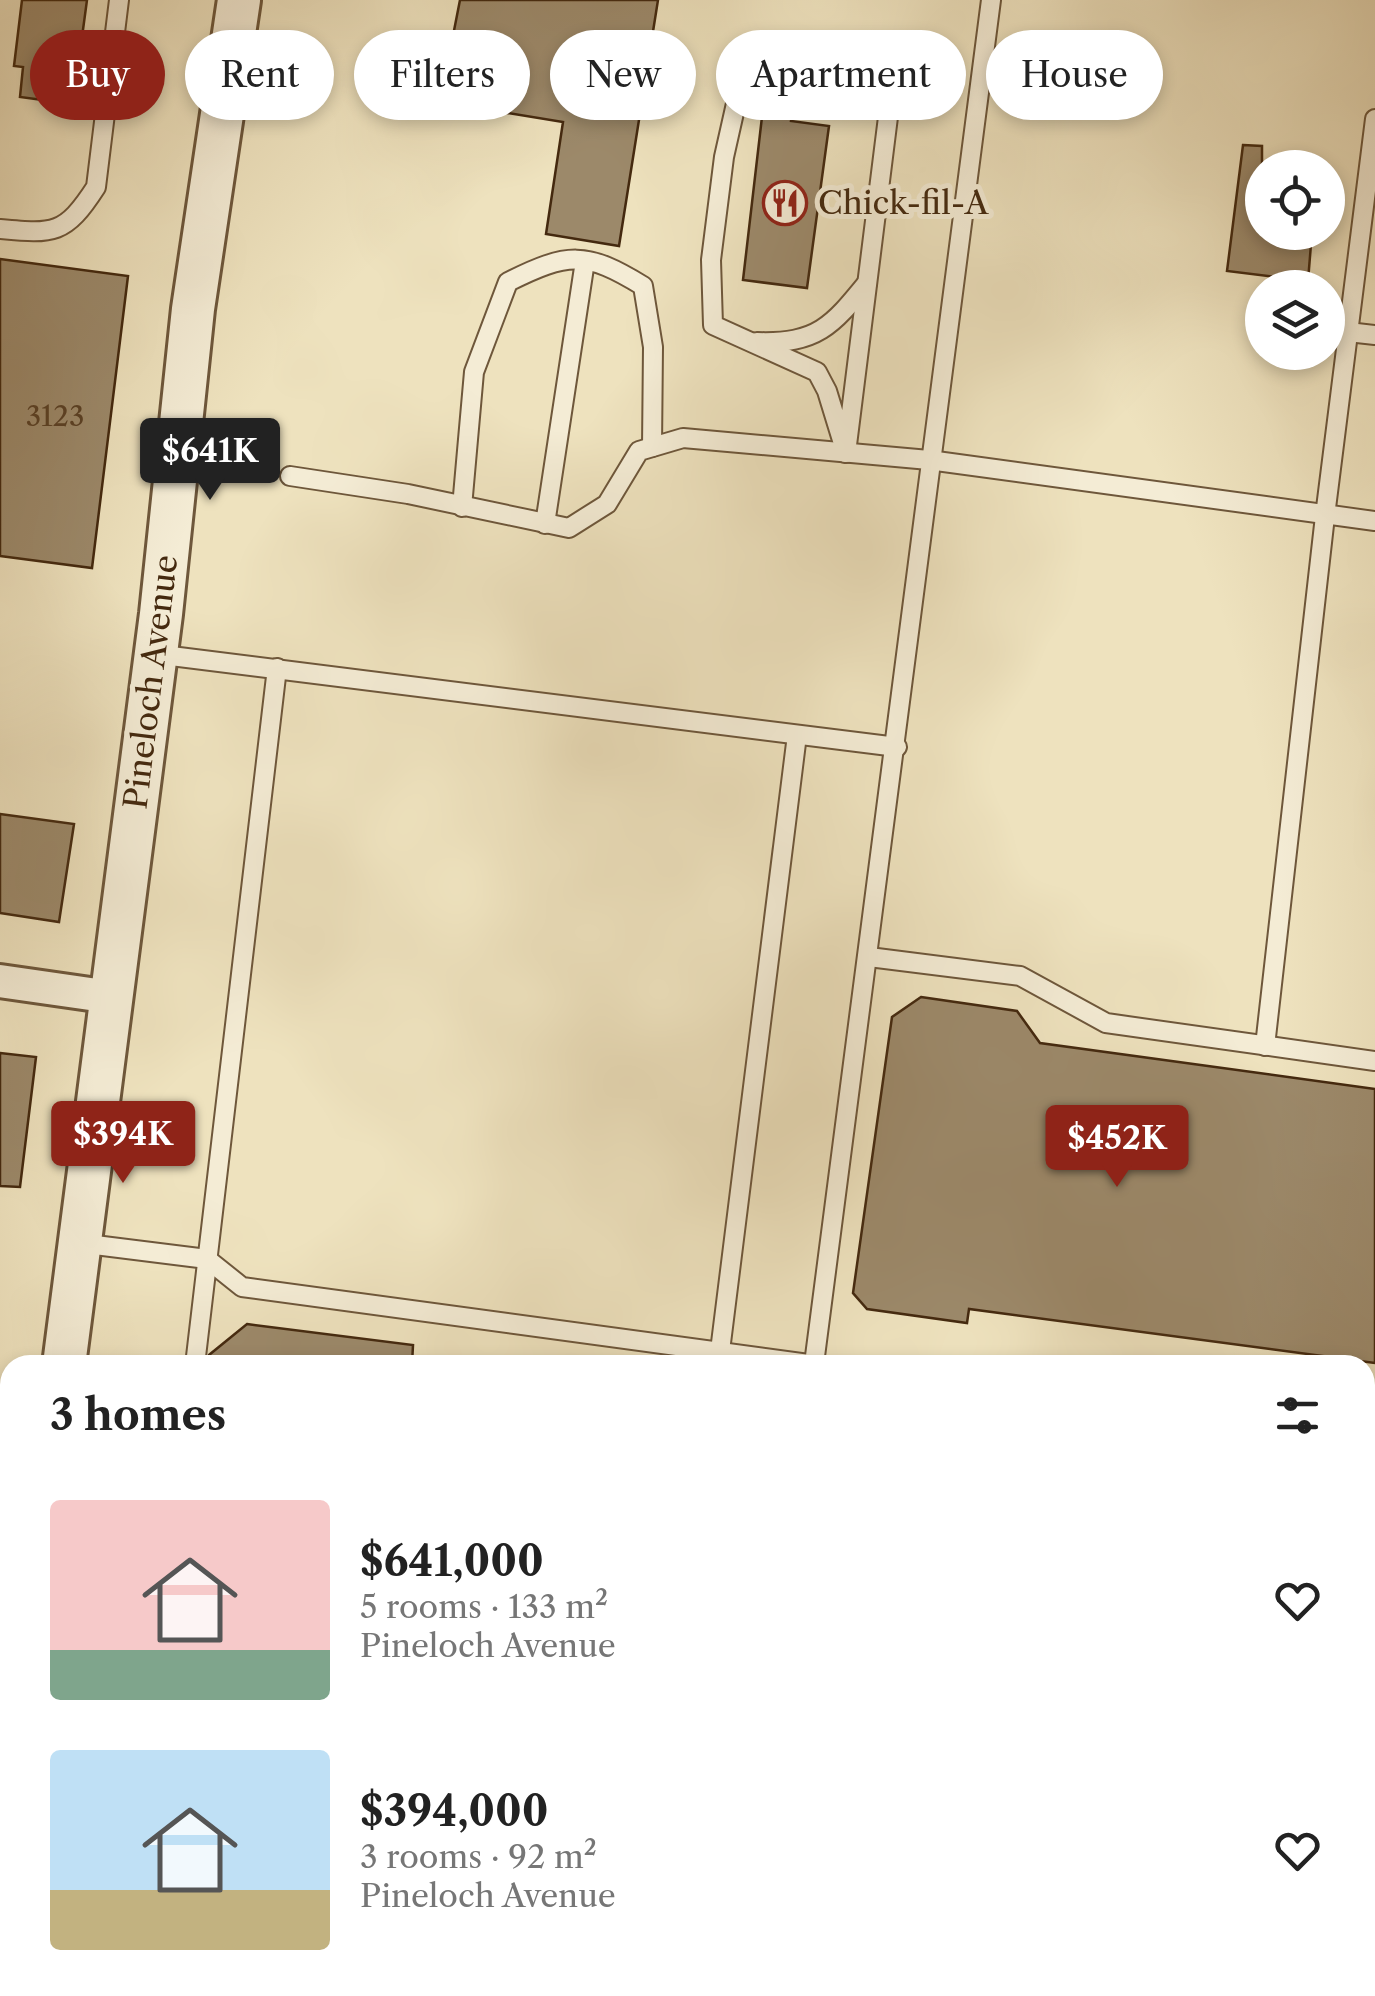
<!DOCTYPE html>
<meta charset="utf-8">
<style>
body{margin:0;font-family:"Libre Caslon Text",serif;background:#f6f6f6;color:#222;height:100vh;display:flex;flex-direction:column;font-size:38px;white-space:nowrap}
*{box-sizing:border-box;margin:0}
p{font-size:32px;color:#767676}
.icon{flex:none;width:55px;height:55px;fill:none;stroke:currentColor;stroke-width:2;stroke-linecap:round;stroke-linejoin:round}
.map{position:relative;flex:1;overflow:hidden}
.details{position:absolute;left:0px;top:1355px;width:1375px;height:642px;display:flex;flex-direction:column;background:#fff;border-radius:30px 30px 0 0;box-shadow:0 5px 15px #0003}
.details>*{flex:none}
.top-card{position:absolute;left:30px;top:30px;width:1315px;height:90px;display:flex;gap:20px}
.tools{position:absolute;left:1245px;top:150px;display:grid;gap:20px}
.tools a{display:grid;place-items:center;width:100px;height:100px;border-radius:50%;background:#fff;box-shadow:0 5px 15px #0003;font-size:50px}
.price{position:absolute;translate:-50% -85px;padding:0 22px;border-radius:10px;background:#8f2418;color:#fff;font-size:32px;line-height:65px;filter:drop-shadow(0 2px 5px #0008)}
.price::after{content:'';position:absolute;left:50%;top:60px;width:30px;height:22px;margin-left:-15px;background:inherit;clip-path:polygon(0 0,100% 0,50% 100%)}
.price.active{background:#222;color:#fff}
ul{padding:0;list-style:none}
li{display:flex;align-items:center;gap:30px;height:250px;padding:0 50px}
li span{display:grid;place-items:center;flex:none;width:280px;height:200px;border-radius:10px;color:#555}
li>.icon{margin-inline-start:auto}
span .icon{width:120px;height:120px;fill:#fffc;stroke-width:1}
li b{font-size:42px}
h2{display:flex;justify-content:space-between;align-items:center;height:120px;padding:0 50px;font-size:42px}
.pill{padding:0 35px;border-radius:45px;background:#fff;box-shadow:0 5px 15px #0003;font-size:35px;line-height:90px}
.pill.active{background:#8f2418;color:#fff}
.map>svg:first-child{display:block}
</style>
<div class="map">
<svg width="1375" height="1996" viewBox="0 0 1375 1996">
<rect width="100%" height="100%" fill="#eee2be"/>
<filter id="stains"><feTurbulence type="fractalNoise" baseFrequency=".002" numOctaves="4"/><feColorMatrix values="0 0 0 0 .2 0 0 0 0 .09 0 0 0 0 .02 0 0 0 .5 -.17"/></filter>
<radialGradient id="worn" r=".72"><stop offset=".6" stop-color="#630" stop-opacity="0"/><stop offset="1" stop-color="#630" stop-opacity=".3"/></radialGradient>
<g fill="#9c896a" stroke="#44290f" stroke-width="2.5">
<polygon points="22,0 87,0 73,104 20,97 23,67 14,66"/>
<polygon points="460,0 658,0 619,246 546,234 563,122 440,102"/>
<polygon points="765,91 795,96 791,121 829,126 807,288 743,280"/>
<polygon points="1243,145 1262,146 1262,232 1312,232 1308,281 1227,271"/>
<polygon points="0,259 128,276 92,568 0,556"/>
<polygon points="0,814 74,824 59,922 0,913"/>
<polygon points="921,997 1017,1011 1040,1043 1375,1089 1375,1363 969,1309 967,1323 867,1309 853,1293 892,1017"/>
<polygon points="0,1053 36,1057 20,1187 0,1186"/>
<polygon points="247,1324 413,1345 412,1365 208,1365 209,1355"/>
</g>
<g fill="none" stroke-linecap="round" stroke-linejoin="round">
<defs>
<g id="service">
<polygon points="777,46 829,47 878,71 890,101 846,453 827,391 817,372 713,325 711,260 724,157 742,77"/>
<path d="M0 229C54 234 65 235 96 187L119 0"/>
<polyline points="1348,332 1375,335"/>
<path d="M757 342C817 344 832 326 867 283"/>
<polyline points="290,476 408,494 569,528 607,504 639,451 683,438 929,460 1375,521"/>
<path d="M462 507 474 372 508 282C568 252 586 251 643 286L653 347 652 447"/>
<polyline points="545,524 585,261"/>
<polyline points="155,654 897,747"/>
<polyline points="869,957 1020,976 1106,1023 1375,1061"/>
<polyline points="1265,1046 1325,516 1375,119"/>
<polyline points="79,1243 207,1259 242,1287 816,1365"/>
<polyline points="720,1351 797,735"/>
<polyline points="814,1364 991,0"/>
<polyline points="195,1365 277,668"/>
<polyline points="1365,1445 1375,1447"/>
<polyline points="0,1681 10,1681"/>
<polyline points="812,1996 813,1988"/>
<polyline points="1364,1996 1375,1906"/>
</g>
<g id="minor">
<polyline points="0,981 111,997"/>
<polyline points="0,1518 10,1519"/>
</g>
<g id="tertiary">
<polyline points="64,1365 161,614 193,309 239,0"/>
<polyline points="0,1860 10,1783"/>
</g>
</defs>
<use href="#service" stroke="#6e573b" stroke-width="22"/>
<use href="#minor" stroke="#6e573b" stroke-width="38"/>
<use href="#tertiary" stroke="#6e573b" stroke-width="48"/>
<use href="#service" stroke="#f4ecd5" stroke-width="18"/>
<use href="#minor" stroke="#f4ecd5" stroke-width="32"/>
<use href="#tertiary" stroke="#f4ecd5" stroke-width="42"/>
</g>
<defs>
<symbol id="restaurant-ring" viewBox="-11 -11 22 22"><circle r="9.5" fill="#f4ecd5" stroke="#8f2418" stroke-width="1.5"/><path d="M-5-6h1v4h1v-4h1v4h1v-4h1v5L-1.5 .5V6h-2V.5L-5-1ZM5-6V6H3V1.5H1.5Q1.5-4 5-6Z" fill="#8f2418"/></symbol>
</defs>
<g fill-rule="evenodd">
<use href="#restaurant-ring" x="760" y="178" width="50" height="50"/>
</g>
<g text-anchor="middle" stroke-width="10" stroke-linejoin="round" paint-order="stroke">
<g font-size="28" fill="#5a4126">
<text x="55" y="426">3123</text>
</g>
<g font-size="32" fill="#44290f" stroke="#f4ecd5" text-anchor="start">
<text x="818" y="214">Chick-fil-A</text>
</g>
<g font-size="32" fill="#44290f" stroke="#f4ecd5">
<text transform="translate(151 682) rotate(-83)" y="11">Pineloch Avenue</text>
</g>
</g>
<rect width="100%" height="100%" filter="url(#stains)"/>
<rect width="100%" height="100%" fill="url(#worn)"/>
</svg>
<div class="tools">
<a><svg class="icon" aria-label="locate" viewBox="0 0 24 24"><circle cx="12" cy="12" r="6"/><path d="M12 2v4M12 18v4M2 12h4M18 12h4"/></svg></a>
<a><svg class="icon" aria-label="layers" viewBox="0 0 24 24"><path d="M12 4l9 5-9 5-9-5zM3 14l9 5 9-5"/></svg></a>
</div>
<b class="price active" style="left:210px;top:503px">$641K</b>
<b class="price" style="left:123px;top:1186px">$394K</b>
<b class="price" style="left:1117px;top:1190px">$452K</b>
<div class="top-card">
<a class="pill active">Buy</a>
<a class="pill">Rent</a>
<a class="pill">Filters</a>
<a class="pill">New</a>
<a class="pill">Apartment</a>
<a class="pill">House</a>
</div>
<section class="details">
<h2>3 homes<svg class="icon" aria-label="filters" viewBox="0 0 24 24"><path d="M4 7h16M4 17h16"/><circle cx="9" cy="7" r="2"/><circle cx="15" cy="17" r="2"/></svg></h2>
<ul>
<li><span style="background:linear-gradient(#f6c9c9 75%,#7fa58c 0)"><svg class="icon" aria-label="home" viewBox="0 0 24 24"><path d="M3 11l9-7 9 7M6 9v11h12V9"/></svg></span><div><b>$641,000</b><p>5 rooms · 133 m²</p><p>Pineloch Avenue</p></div><svg class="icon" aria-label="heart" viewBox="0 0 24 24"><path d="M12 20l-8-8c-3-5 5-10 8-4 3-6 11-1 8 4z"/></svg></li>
<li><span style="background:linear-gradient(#bfe0f5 70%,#c2b280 0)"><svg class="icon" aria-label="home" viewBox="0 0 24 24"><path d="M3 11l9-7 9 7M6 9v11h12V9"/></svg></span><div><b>$394,000</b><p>3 rooms · 92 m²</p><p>Pineloch Avenue</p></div><svg class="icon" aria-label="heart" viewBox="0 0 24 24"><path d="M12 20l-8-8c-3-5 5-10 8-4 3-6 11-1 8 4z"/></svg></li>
</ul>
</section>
</div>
